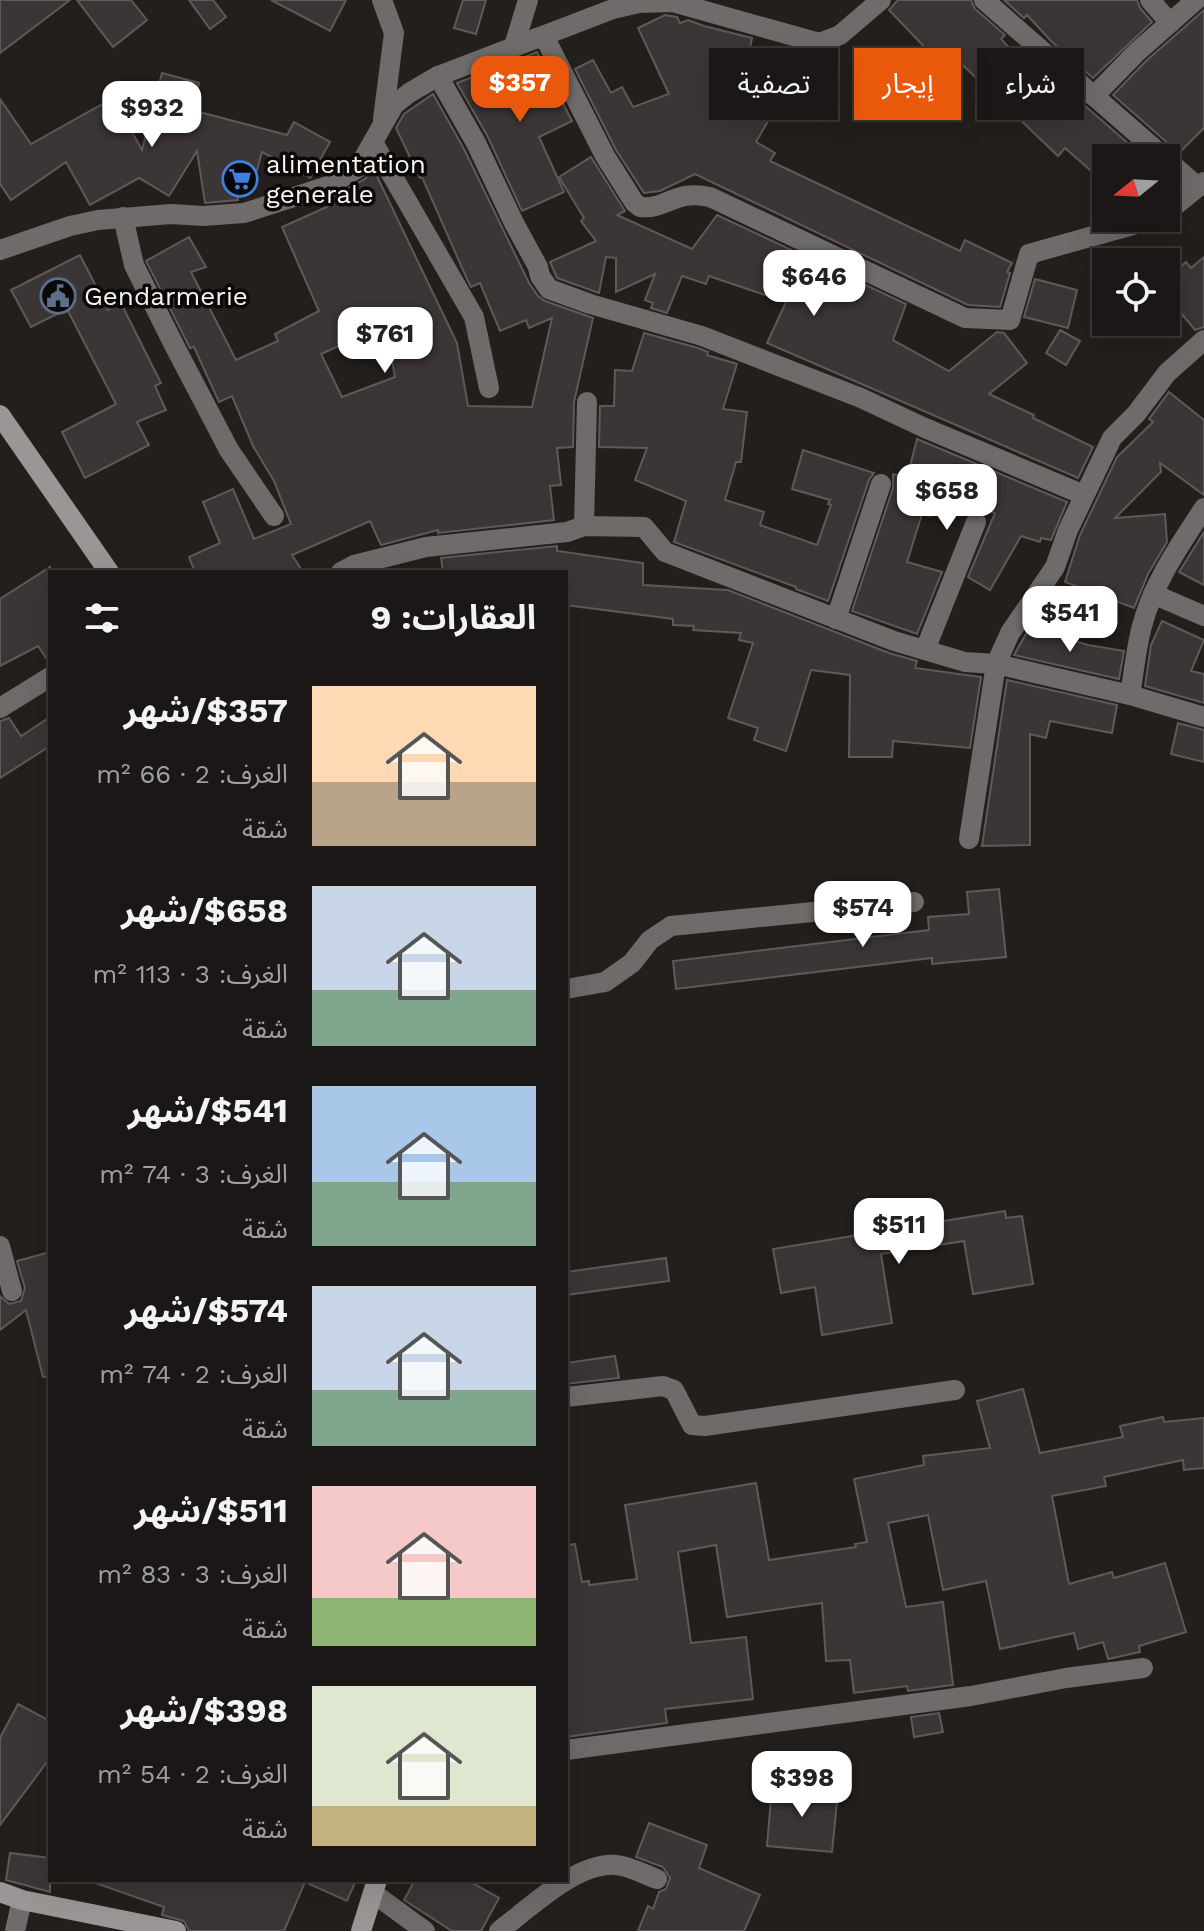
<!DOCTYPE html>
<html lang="ar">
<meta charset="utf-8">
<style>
body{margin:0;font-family:"Work Sans","Noto Sans Arabic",sans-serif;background:#23201f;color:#f1f3f6;direction:rtl;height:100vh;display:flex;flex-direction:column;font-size:30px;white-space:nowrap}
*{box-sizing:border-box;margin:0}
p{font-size:26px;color:#9f9fa1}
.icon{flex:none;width:44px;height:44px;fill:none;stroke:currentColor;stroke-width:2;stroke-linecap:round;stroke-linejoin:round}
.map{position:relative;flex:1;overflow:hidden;direction:ltr}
.details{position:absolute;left:48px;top:570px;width:520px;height:1312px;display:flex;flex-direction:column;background:#1a1716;border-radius:0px;box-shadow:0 8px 32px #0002,0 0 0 2px #383635;direction:rtl}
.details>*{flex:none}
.guide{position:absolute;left:592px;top:48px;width:492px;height:72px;direction:rtl;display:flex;gap:16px}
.needle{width:52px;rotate:252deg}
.controls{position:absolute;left:1092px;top:144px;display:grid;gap:16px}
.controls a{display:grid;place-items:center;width:88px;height:88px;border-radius:0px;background:#1a1716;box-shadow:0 8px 32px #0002,0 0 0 2px #383635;font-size:40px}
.price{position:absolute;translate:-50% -68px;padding:0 18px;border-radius:16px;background:#fff;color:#222;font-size:26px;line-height:52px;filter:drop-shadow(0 2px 4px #0008)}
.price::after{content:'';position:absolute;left:50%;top:48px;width:24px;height:18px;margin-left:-12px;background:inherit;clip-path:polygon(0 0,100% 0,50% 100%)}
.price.active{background:#ea580c;color:#fff}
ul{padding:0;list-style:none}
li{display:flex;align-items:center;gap:24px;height:200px;padding:0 32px}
li span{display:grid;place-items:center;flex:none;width:224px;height:160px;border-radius:0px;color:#555}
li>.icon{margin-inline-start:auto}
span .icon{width:96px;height:96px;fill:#fffc;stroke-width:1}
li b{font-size:34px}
h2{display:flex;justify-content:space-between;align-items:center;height:96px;padding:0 32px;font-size:34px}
.tag{padding:0 28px;border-radius:0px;background:#1a1716;box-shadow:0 8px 32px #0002,0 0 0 2px #383635;font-size:28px;line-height:72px}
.tag.active{background:#ea580c;color:#fff}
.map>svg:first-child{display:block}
</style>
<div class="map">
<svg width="1204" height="1931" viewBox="0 0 1204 1931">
<rect width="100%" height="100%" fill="#231f1d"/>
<g fill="#3b3535" stroke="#5f5959" stroke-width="2" fill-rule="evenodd">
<polygon points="0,0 70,0 0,53"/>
<polygon points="77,0 131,0 147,20 113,47"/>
<polygon points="189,0 213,0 226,17 210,29"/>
<polygon points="271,0 346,0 330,31"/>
<polygon points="463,0 486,0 476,34 454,28"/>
<polygon points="898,0 971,0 975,9 1005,35 1001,39 1036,77 1044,70 1130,145 1116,158 1106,158 1106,184 1065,148 1058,156 947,50 937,60 889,10"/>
<polygon points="1004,0 1137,0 1140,8 1152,22 1093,78 1051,41 1027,15 1024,18"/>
<polygon points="1204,10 1204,128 1179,153 1113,95 1146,61"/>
<polygon points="665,15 677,17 680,23 688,20 704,26 752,38 750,48 795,74 756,142 775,153 770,161 960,251 965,240 1012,263 1007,272 1010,273 1000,307 968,305 695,174 660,191 644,193 616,150 575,69 593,60 611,93 622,87 633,107 669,94 638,28"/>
<polygon points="537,52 572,121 539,137 564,192 522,211 488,137 457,83"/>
<polygon points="162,73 199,83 192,110 287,135 294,122 330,142 310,178 262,152 254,181 235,175 238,200 205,203 197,151 169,196 139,178 90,205 66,162 11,200 0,184 0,99 31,144 113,98 142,150"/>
<path d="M433 94 464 149 529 283 538 296 545 301 593 318 574 402 573 447 557 448 561 485 550 486 554 520 438 533V530L381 545 370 521 292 555 303 572H195L189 557 220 543 203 502 233 489 254 539 291 524 274 481 253 446 232 396 219 402 194 347 190 348 146 261 189 237 206 267 191 272 236 360 278 341 275 334 319 311 282 227 329 206 327 200 365 179 373 168 457 343 468 406 532 407 552 318 529 328 526 320 500 331 480 283 471 287 467 279 422 177 420 178 396 128 404 114ZM385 325 395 377 342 397 321 354Z"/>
<polygon points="591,157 625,211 617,215 692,249 717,215 906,304 893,340 949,371 997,332 1004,333 1027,363 989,394 1034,415 1033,418 1093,447 1078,478 767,343 786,302 709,276 706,284 682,276 667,313 651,308 653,303 645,300 655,274 616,292 616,258 606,257 599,293 557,278 550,262 596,241 581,221 584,218 559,177"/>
<polygon points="80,255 108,310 121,303 161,383 155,386 166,410 137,422 149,445 85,478 62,432 116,404 67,309 31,327 11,290"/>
<polygon points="1204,257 1204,327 1195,330 1166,295 1166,279 1186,262 1191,268"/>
<polygon points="1035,279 1077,290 1068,328 1024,317"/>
<polygon points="1060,330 1080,341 1066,365 1046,353"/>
<polygon points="644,333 698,348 708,352 707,355 737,364 723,409 747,412 741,462 736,462 725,500 764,512 760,525 817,545 831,505 828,504 830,500 792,489 803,450 874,473 869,480 828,601 796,589 796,587 674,542 686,501 635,480 647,448 599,447 600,406 614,406 615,370 632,371"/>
<polygon points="1169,392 1204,420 1204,495 1160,463 1161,472 1115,518 1165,514 1167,542 1148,574 1134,608 1065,582 1080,535 1117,457 1153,422 1149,419"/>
<polygon points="917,439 1067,502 1051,540 1041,538 1040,542 1021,536 990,590 968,577 995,513 936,492 930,516 922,514 907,562 942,572 917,634 852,611 893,488 893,474 907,478"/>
<polygon points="1204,532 1204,585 1179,572"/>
<polygon points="557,546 557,551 643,563 643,585 728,590 889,653 917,661 915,668 981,677 970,748 893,741 892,757 849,757 850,675 811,670 786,751 754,740 758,728 728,718 753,643 739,640 741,633 693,630 694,626 673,625 673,619 566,605 566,572 443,572 441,558"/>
<polygon points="50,567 50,664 38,646 0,666 0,599"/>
<polygon points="1162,621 1204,640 1191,671 1204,674 1204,703 1145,686 1151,645"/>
<polygon points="1030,627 1088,645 1124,651 1119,679 1014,655"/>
<polygon points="1007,680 1117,705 1112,733 1050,721 1046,738 1030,734 1030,845 982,846"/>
<polygon points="50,717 50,746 0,778 0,721 9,718 21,736"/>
<polygon points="1178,723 1204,730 1204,762 1171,754"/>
<polygon points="999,889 1006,957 932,964 932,958 676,989 673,961 929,930 928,917 969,914 967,892"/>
<polygon points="1005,1211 1006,1218 1022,1216 1033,1284 973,1294 964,1241 881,1254 892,1323 822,1335 815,1287 781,1293 773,1249"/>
<polygon points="50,1252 50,1376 43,1377 26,1310 0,1330 0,1296 9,1304 21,1301 25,1288 17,1261"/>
<polygon points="666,1258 669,1281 566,1295 566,1272"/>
<polygon points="615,1356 619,1378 566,1384 566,1363"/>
<polygon points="1023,1389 1040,1453 1123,1437 1120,1426 1163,1417 1164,1422 1204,1418 1204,1468 1184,1470 1183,1460 1104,1477 1106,1486 1052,1496 1069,1584 1112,1572 1114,1578 1165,1563 1186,1632 1139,1646 1140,1652 1108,1659 1103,1642 1078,1649 1074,1633 1000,1649 986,1581 943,1590 928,1515 888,1523 906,1607 943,1602 953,1685 908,1691 907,1686 854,1693 850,1660 826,1661 822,1603 727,1617 716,1545 678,1552 691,1643 746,1637 753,1699 665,1709 667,1723 566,1737 566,1545 575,1544 582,1582 589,1581 589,1585 637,1579 625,1505 756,1483 769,1560 856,1547 855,1544 867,1542 854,1479 924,1465 923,1456 990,1448 977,1401"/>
<polygon points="18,1704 50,1721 50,1758 0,1825 0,1738"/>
<polygon points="939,1713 943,1732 914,1737 911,1717"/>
<polygon points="772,1786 838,1792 832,1852 767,1846"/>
<polygon points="649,1823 707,1845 699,1868 760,1895 744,1931 638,1931 648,1906 653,1909 659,1892 666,1889 670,1878 663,1867 636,1857"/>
<polygon points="10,1853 50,1858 50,1892 6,1880"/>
<polygon points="96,1880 356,1880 347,1901 305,1882 284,1931 189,1931 184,1921 162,1915 164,1907 95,1883"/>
<polygon points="415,1880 467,1880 499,1898 481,1931 452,1931 404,1900"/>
</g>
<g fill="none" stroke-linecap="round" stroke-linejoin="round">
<g stroke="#6e6b6a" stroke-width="20">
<polyline points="382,0 394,33 383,119"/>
<polyline points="984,0 1165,158"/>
<polyline points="1150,0 1170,23"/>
<path d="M536 38 546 40 605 156 634 202 640 207C667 210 674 189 710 197L965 318 1010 320 1029 254 1158 218"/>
<polyline points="514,46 528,0"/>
<polyline points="438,76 476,143 514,223 538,267 540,276 549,289 590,304 702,336 861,398 925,428 1084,495"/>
<polyline points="1094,96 1137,52 1196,0"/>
<polyline points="374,144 474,317 489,388"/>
<polyline points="1166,159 1198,187"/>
<polyline points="1166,213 1204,182"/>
<polyline points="123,217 134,265 174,345 229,450 274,516"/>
<polyline points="0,250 70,226 98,220 171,214 203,216 244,213 328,186 358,168 394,105 409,93 438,76 613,9 639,3 673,2 819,43 840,35 881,0"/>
<polyline points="584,526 587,402"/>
<polyline points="341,572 354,565 426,547 567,532 584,526 644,527 665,552 894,641 965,662 996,664 1010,633 1055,567 1068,530 1112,438 1136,414 1167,373 1204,340"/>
<polyline points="1153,594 1204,616"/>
<polyline points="836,619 881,484"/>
<polyline points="925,650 976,522"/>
<path d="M1130 695C1134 672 1136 648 1142 626 1153 583 1180 545 1204 508"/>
<polyline points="0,708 50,677"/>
<polyline points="969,839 996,664 1130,695 1204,717"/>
<polyline points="566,989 605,982 632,963 650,940 671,926 914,902"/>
<polyline points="0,1246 12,1291"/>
<polyline points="566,1397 663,1386 674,1390 692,1425 705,1426 955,1390"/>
<polyline points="566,1750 971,1696 1066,1678 1143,1668"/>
<polyline points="373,1893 425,1931"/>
<polyline points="15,1931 22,1900"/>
<path d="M499 1931C530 1908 576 1862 616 1865 629 1866 644 1874 657 1879"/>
</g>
<g stroke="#9b9695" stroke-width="20">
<polyline points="0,415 109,572"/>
<polyline points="0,1892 22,1900 176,1931"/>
<polyline points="361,1931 377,1880"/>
</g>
</g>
<defs>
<symbol id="supermarket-ring" viewBox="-11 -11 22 22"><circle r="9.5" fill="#0b0908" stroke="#3f7fe0" stroke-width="1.5"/><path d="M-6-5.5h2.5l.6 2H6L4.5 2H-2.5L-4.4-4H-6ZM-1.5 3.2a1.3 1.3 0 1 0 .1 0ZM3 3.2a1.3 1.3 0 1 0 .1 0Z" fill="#3f7fe0"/></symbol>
<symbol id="civic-ring" viewBox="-11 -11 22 22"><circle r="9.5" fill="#0b0908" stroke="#5c6f8a" stroke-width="1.5"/><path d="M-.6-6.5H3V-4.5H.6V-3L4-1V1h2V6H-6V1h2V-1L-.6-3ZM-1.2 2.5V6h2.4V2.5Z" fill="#5c6f8a"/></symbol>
</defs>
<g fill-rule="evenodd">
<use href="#supermarket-ring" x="220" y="159" width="40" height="40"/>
<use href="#civic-ring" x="38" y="276" width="40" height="40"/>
</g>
<g text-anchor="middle" stroke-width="7" stroke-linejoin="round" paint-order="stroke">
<g font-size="26" fill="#f4f1ef" stroke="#0b0908" text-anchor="start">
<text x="266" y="173">alimentation<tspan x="266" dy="30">generale</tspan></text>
<text x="84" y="305">Gendarmerie</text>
</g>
</g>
</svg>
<div class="controls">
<a><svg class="needle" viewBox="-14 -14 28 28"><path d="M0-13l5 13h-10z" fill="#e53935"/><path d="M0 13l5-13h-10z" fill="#9f9fa1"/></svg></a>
<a><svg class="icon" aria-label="locate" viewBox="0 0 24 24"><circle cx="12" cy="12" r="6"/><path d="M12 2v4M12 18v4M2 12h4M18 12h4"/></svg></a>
</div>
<b class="price active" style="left:520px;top:124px">$357</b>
<b class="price" style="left:152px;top:149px">$932</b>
<b class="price" style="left:814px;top:318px">$646</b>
<b class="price" style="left:385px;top:375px">$761</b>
<b class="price" style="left:947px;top:532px">$658</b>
<b class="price" style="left:1070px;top:654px">$541</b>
<b class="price" style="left:863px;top:949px">$574</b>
<b class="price" style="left:899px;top:1266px">$511</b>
<b class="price" style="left:802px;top:1819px">$398</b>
<div class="guide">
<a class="tag">شراء</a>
<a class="tag active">إيجار</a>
<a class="tag">تصفية</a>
</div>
<section class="details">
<h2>العقارات: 9<svg class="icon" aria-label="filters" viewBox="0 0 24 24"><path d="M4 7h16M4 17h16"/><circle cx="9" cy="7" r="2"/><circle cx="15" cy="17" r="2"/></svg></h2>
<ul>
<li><span style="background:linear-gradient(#ffd9b3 60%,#b9a48a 0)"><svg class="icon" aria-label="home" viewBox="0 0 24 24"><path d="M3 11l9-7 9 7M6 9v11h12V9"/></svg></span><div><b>$357/شهر</b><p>الغرف: 2 · 66 m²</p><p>شقة</p></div></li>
<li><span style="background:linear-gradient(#c9d6e8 65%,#7fa58c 0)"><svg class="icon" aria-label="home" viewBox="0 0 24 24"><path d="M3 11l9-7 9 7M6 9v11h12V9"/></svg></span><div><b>$658/شهر</b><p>الغرف: 3 · 113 m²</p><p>شقة</p></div></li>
<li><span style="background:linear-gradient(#a9c7e8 60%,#7fa58c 0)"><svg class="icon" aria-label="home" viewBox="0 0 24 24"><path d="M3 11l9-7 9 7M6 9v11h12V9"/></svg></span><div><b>$541/شهر</b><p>الغرف: 3 · 74 m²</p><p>شقة</p></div></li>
<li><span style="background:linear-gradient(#c9d6e8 65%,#7fa58c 0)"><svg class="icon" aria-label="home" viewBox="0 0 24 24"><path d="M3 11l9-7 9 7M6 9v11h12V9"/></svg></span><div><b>$574/شهر</b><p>الغرف: 2 · 74 m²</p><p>شقة</p></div></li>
<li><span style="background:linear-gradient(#f6c9c9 70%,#8fb573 0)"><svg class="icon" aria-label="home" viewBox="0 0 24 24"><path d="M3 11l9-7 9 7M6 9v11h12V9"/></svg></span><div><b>$511/شهر</b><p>الغرف: 3 · 83 m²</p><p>شقة</p></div></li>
<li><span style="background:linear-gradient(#dfe7d0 75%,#c2b280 0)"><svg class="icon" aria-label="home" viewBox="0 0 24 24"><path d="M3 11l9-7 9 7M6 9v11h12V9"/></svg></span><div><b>$398/شهر</b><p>الغرف: 2 · 54 m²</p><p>شقة</p></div></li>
</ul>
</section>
</div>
